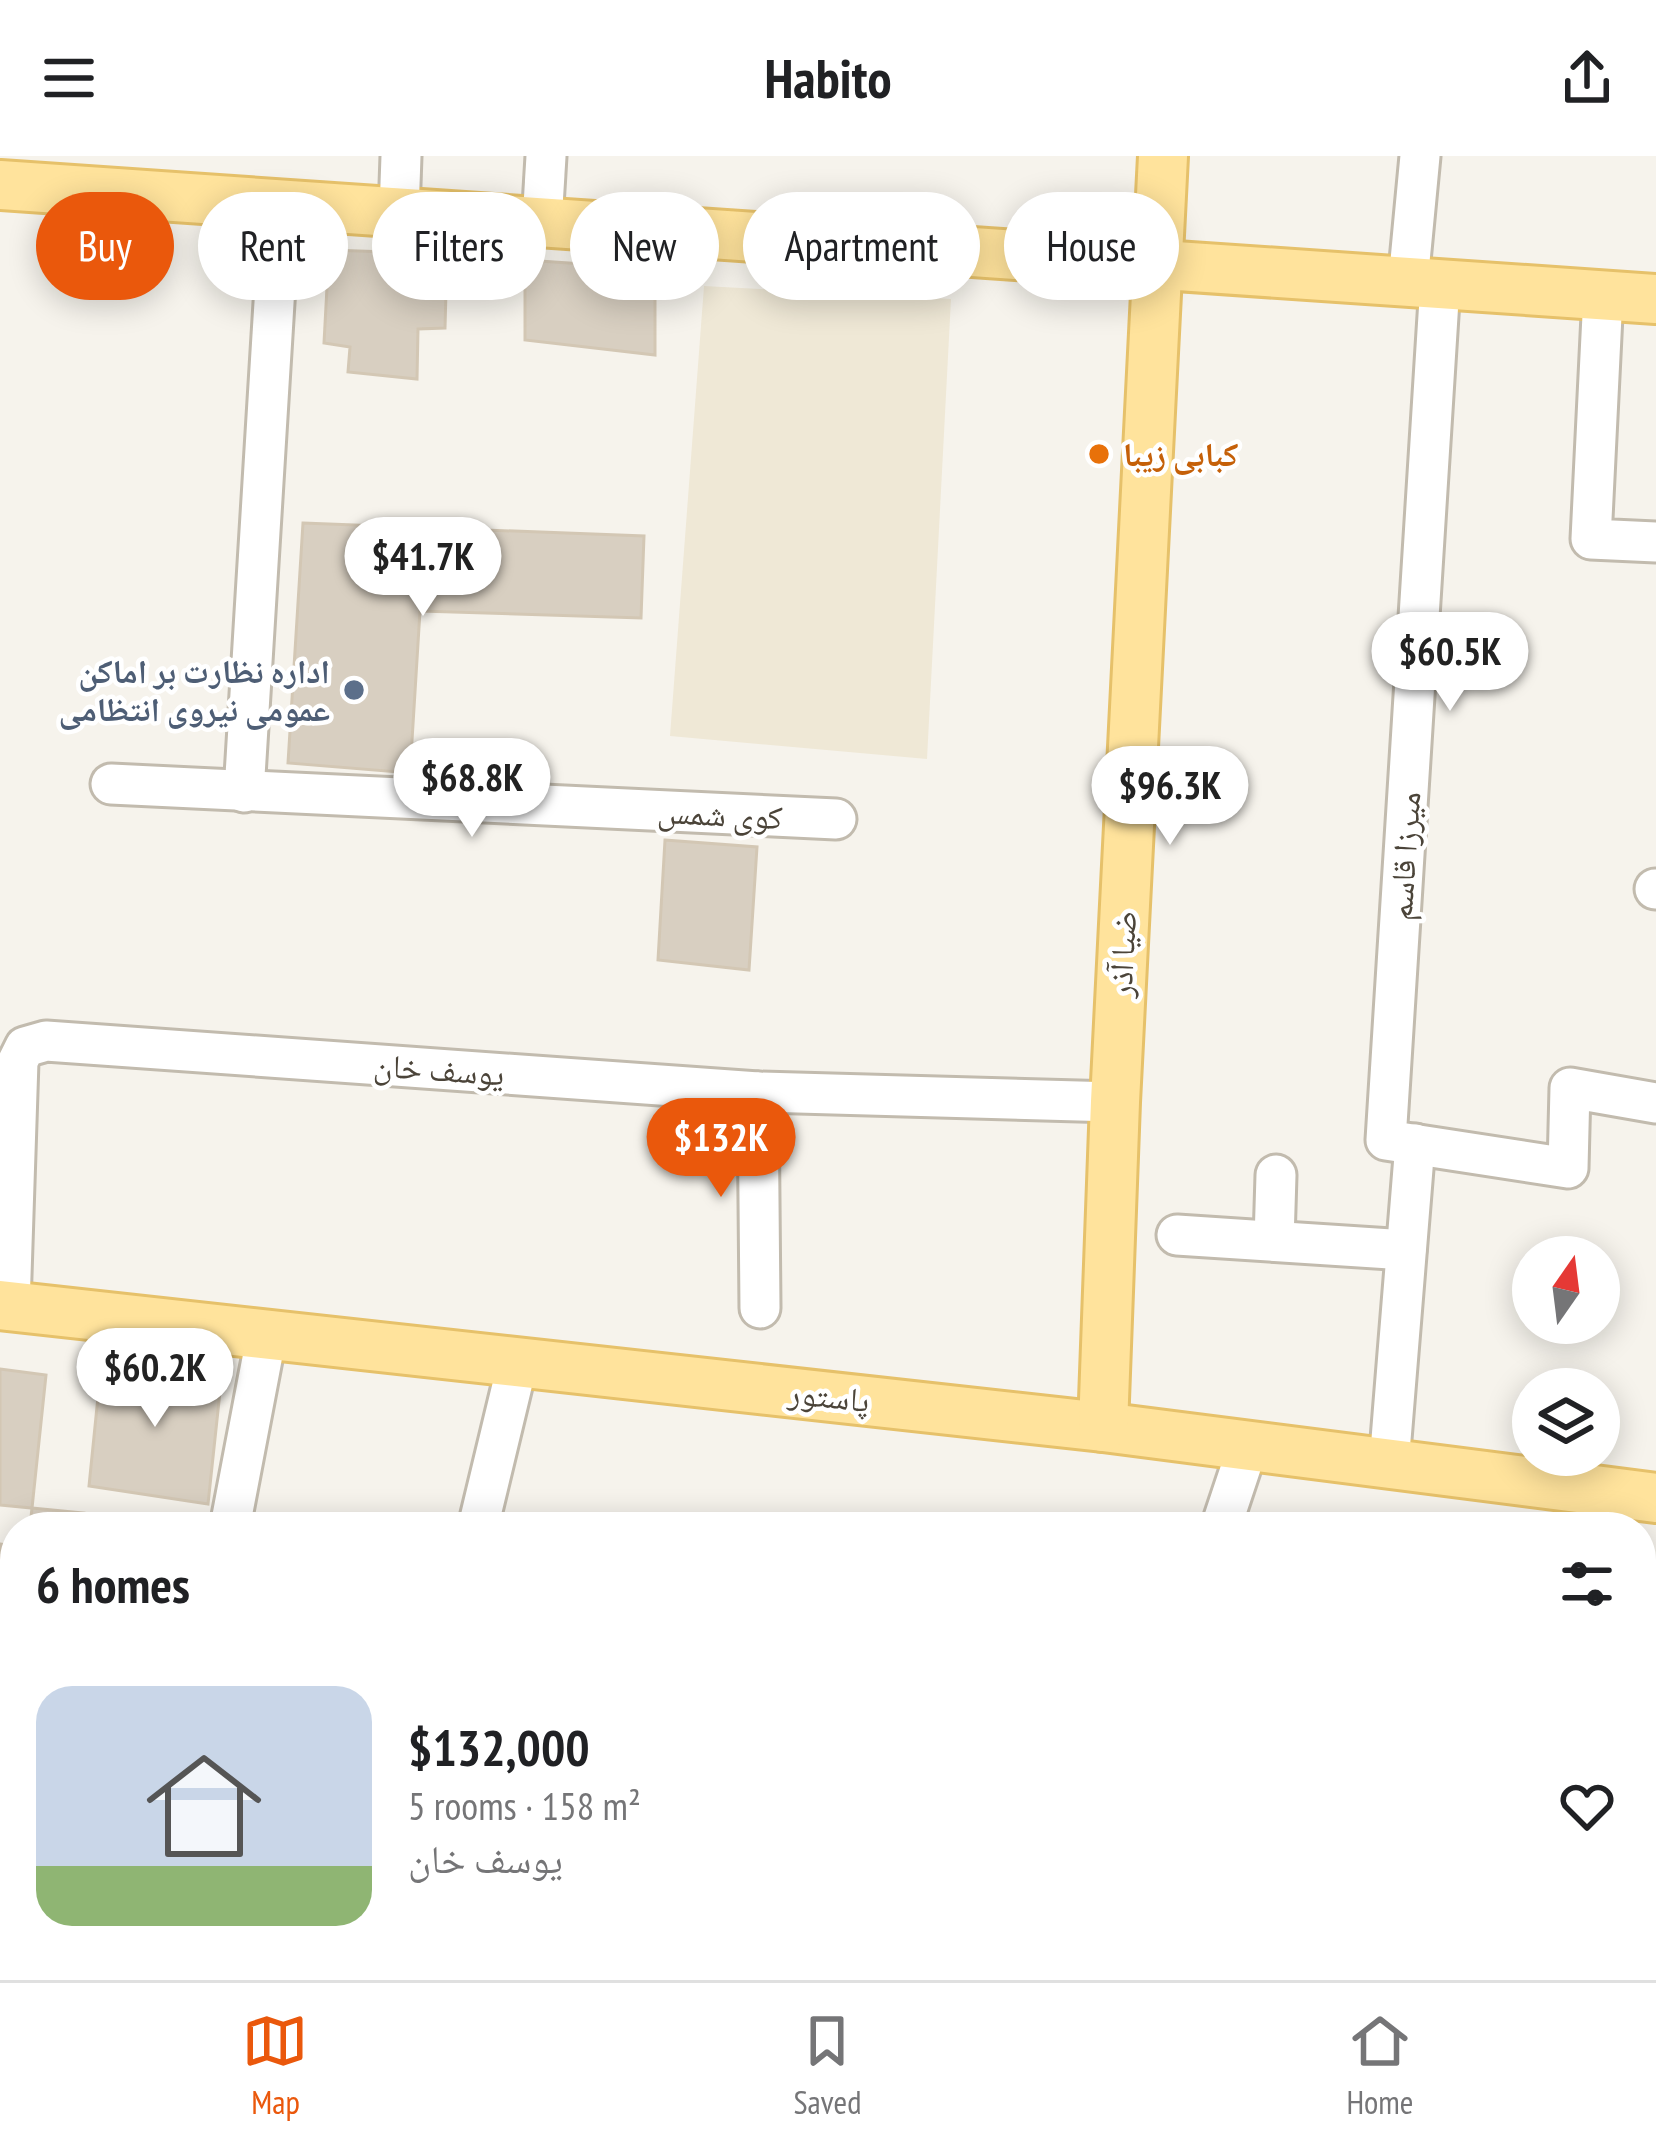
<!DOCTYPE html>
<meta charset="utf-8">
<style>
body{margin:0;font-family:"PT Sans Narrow","Noto Naskh Arabic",sans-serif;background:#f6f6f6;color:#202124;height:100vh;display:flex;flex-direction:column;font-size:45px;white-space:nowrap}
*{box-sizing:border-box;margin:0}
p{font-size:39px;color:#757577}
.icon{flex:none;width:66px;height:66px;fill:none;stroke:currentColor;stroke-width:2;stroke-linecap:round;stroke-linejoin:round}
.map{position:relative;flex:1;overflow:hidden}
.details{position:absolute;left:0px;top:1356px;width:1656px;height:468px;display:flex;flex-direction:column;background:#fff;border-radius:48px 48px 0 0;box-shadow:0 6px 30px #0003}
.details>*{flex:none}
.top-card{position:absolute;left:36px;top:36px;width:1584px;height:108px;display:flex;gap:24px}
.needle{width:78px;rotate:14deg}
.controls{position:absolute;left:1512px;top:1080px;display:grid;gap:24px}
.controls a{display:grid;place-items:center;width:108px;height:108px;border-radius:50%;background:#fff;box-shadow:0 6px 30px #0003;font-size:60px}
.price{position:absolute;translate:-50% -102px;padding:0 27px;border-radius:42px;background:#fff;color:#222;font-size:39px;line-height:78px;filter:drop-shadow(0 3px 6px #0008)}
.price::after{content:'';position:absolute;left:50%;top:72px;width:36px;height:27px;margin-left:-18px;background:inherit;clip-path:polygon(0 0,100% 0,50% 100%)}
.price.active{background:#ea580c;color:#fff}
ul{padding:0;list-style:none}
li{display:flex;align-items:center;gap:36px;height:300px;padding:0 36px}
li+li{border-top:3px solid #e0e0e0}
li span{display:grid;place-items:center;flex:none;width:336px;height:240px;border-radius:36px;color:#555}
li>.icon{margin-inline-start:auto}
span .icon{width:144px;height:144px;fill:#fffc;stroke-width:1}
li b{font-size:51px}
h2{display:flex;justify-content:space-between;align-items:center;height:144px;padding:0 36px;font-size:51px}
.tag{padding:0 42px;border-radius:54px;background:#fff;box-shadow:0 6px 30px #0003;font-size:42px;line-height:108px}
.tag.active{background:#ea580c;color:#fff}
header{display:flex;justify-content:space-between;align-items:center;height:156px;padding:0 36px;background:#fff;font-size:54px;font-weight:700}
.tabs{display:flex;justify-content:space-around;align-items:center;height:168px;border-top:3px solid #e0e0e0;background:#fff;font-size:33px;color:#757577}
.tabs a{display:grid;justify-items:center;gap:6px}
.tabs .active{color:#ea580c}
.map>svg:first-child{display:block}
</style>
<header><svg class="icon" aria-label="menu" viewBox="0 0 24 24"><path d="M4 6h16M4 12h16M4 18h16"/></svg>Habito<svg class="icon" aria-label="share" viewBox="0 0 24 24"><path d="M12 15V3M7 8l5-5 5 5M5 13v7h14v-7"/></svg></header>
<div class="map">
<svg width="1656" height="1824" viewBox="0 0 1656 1824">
<rect width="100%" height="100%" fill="#f6f3ec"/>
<polygon fill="#efe8d6" points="704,130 951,143 927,603 670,580"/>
<g fill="#d8cfc1" stroke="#d3c7b4" stroke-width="3">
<polygon points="329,94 447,98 445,172 418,173 417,223 348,216 350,191 324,187"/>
<polygon points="525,104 655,113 655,199 525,184"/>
<polygon points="303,367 644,380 641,462 420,455 410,617 288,607"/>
<polygon points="665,684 757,691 749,814 658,804"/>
<polygon points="102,1201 222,1217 208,1348 89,1330"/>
<polygon points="0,1213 46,1219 32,1352 0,1349"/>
<polygon points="32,1352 84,1357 83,1371 30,1371"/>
<polygon points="0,1388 15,1390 15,1521 0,1519"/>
</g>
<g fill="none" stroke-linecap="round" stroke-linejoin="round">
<defs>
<g id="minor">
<polyline points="399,57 401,0"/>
<polyline points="542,67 546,0"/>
<polyline points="1408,126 1420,0"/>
<polyline points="1440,128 1386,984 1568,1012 1570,932 1656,947"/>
<polyline points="1603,139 1591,383 1656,386"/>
<polyline points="111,628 836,663"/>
<polyline points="244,636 280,49"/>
<polyline points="1655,733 1656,733"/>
<polyline points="758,936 760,1152"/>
<polyline points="1177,1079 1406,1094"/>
<polyline points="1274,1085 1276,1019"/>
<polyline points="10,1150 18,905 25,891 46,885 758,936 1115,946"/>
<polyline points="1389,1308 1415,988"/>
<polyline points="230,1371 267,1177"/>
<polyline points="478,1371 518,1205"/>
<polyline points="1221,1371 1248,1290"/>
<polyline points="1641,1711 1656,1714"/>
<polyline points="1181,1809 1226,1824"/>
<polyline points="143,1824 146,1809"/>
<polyline points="1073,1824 1078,1809"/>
</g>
<g id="major">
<polyline points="0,29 1656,143"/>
<polyline points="0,1149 1103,1271 1656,1342"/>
<polyline points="1103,1271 1115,946 1163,0"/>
</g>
</defs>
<use href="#minor" stroke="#c2bbae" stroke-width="45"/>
<use href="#major" stroke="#e6c16a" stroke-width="54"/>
<use href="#minor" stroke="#fff" stroke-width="39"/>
<use href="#major" stroke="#ffe39c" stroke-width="48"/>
</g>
<circle fill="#e8710a" stroke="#fff" stroke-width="4.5" cx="1099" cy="298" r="12"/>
<circle fill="#5c6f8a" stroke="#fff" stroke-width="4.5" cx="354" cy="534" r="12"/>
<g text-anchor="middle" stroke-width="9" stroke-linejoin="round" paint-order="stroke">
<g font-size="33" font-weight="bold" fill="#c56008" stroke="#fff" text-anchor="start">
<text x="1123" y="310">کبابی زیبا</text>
</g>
<g font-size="33" font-weight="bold" fill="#4e5e75" stroke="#fff" text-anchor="end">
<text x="330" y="527">اداره نظارت بر اماکن<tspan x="330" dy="38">عمومی نیروی انتظامی</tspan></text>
</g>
<g font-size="33" fill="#4b4439" stroke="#fff">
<text transform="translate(720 658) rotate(3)" y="12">کوی شمس</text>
<text transform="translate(1404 700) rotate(-86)" y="12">میرزا قاسم</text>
<text transform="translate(1122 798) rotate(-87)" y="12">ضیا آذر</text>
<text transform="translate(439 913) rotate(4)" y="12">یوسف خان</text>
<text transform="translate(829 1240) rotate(6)" y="12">پاستور</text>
</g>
</g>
</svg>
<div class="controls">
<a><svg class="needle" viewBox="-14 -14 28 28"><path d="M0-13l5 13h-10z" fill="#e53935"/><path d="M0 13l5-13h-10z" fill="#757577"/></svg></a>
<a><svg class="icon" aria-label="layers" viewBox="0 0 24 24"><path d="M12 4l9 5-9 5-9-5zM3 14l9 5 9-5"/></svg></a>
</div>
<b class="price" style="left:423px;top:463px">$41.7K</b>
<b class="price" style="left:1450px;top:558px">$60.5K</b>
<b class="price" style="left:472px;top:684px">$68.8K</b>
<b class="price" style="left:1170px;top:692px">$96.3K</b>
<b class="price active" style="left:721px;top:1044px">$132K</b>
<b class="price" style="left:155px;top:1274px">$60.2K</b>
<div class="top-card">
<a class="tag active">Buy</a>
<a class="tag">Rent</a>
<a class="tag">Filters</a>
<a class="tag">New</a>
<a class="tag">Apartment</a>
<a class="tag">House</a>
</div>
<section class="details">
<h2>6 homes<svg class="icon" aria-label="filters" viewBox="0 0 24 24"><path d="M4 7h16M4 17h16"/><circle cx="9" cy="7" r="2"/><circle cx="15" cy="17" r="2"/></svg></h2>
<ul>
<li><span style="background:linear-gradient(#c9d6e8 75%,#8fb573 0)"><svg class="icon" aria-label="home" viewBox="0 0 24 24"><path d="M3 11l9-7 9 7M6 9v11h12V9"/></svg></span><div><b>$132,000</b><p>5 rooms · 158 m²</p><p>یوسف خان</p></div><svg class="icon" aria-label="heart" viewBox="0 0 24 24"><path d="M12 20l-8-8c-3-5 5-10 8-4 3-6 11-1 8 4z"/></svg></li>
</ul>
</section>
</div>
<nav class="tabs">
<a class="active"><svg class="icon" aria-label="map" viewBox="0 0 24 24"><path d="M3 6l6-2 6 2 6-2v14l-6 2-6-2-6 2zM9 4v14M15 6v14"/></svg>Map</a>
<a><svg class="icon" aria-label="saved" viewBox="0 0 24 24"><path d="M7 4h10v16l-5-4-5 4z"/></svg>Saved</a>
<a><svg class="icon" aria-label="home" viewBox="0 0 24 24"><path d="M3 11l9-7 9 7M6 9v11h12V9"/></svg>Home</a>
</nav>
